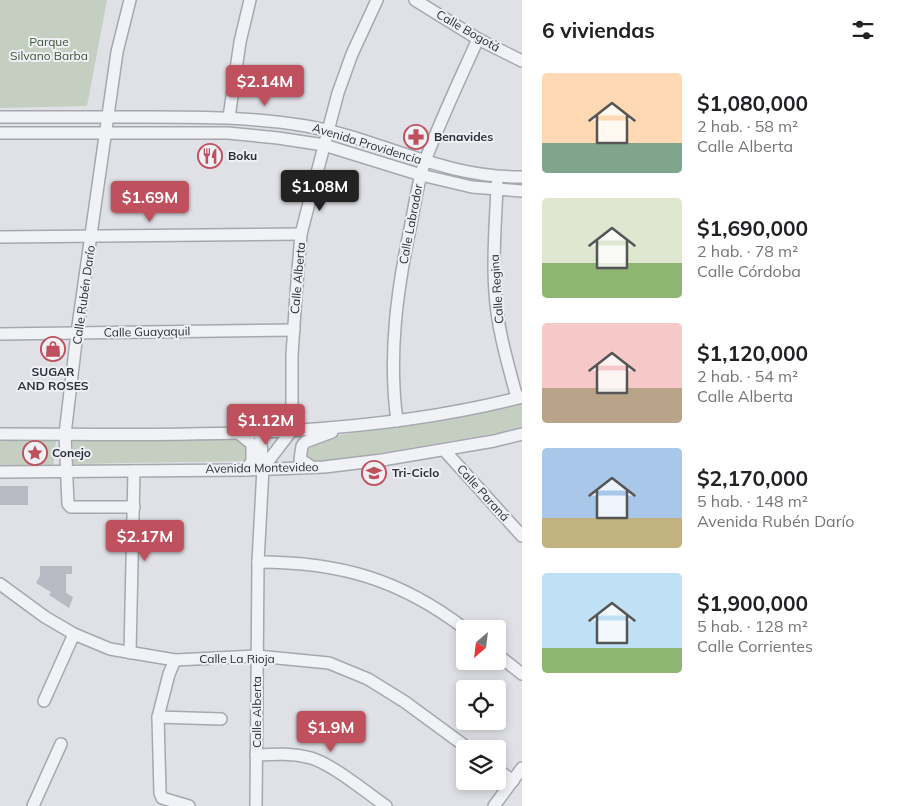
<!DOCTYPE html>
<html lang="es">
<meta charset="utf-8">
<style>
body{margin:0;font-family:Mulish,sans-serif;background:#f6f6f6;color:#202124;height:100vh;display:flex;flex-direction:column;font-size:19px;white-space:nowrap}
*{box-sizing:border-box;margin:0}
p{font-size:16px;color:#757577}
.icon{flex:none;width:28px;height:28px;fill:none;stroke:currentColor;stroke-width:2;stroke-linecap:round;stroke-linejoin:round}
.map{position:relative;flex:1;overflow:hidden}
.side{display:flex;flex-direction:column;background:#fff;width:375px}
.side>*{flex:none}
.needle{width:32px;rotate:208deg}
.tools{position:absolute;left:456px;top:620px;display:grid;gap:10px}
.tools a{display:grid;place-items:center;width:50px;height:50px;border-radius:5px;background:#fff;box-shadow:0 2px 8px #0003;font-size:25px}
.price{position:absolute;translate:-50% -42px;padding:0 11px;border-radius:5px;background:#be515d;color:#fff;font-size:16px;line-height:32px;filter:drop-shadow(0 1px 2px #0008)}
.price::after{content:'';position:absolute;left:50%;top:30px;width:15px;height:11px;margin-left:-8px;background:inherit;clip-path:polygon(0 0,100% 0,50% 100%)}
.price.selected{background:#222;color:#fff}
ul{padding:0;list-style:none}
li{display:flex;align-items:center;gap:15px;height:125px;padding:0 20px}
li span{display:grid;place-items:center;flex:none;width:140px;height:100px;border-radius:5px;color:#555}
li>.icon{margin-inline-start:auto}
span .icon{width:60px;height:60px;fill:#fffc;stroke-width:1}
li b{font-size:21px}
h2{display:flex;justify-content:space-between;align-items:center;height:60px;padding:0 20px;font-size:21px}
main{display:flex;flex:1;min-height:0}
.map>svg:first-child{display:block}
</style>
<main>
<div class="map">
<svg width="522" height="806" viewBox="0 0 522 806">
<rect width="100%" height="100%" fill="#dfe1e6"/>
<g fill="#c4cfc1">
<polygon points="0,0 107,0 87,106 0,108"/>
<path d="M522 403V429L368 455 330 461H304L307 441C355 431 403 428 451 419 475 415 498 409 522 403Z"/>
<polygon points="241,438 248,443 250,461 72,464 73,440"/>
<polygon points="0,441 56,441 53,468 0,467"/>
</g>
<g fill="#b7bac2">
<rect x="0" y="486" width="28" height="19"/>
<polygon points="40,566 72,566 72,574 66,574 66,593 73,597 69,608 49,595 51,592 36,583 40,576"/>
</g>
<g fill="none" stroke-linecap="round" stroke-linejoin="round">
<defs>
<g id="minor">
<polyline points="130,0 117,52 77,333 65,434 68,504 71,507 134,507"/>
<polyline points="415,0 478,39 522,61"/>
<path d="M0 117C49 117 98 117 148 117 201 117 253 117 306 126 381 139 442 178 522 177"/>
<polyline points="229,117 240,42 250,0"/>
<polyline points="0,133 228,133 278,138 324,145 421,175 472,187 522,191"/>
<path d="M497 184C496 220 492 256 495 292 497 328 508 364 517 398"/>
<polyline points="0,237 301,234"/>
<polyline points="0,334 294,330"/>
<path d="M397 421C388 355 397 289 411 224 415 203 418 181 425 161 441 119 460 79 478 39"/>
<polyline points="237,432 252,444 252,461 246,470"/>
<path d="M0 434C174 434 352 441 522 397"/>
<polyline points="444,450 522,536"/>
<polyline points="312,467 300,459 302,446 305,442 332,432"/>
<polyline points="263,468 292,430 292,355 296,295 301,234 308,207 338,93 352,54 377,0"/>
<polyline points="0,472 246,470 324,467 382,460 494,441 522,434"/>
<path d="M258 562C339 562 400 579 465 629"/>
<polyline points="0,584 45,617 74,634 110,649 175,660 257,656 329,663 368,679 405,702 469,749"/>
<polyline points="130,653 134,471"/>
<polyline points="498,655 522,674"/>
<polyline points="175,660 169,674 158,717 160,793 162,798 189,806"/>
<polyline points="44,701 74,634"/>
<polyline points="158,717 221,719"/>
<path d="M256 755C275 754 293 753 311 758 332 764 367 793 386 806"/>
<polyline points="498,770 513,781"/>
<polyline points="33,806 61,744"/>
<polyline points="256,806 258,562 263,468 260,431"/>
<polyline points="494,806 522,768"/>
</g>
</defs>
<use href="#minor" stroke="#a5a8af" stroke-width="14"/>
<use href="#minor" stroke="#f1f2f5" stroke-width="11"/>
</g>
<defs>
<symbol id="pharmacy-ring" viewBox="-11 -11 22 22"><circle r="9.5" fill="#eef0f4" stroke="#be515d" stroke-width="1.5"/><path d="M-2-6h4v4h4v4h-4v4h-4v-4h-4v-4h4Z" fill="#be515d"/></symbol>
<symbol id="restaurant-ring" viewBox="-11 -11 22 22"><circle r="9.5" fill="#eef0f4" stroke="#be515d" stroke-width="1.5"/><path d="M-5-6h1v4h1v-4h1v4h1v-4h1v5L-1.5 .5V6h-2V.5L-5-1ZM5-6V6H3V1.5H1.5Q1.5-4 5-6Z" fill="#be515d"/></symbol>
<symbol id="shop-ring" viewBox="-11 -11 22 22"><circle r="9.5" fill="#eef0f4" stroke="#be515d" stroke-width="1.5"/><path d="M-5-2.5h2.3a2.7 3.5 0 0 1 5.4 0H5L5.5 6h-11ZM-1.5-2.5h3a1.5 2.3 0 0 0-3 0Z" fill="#be515d"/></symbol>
<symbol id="sight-ring" viewBox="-11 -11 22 22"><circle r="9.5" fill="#eef0f4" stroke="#be515d" stroke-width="1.5"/><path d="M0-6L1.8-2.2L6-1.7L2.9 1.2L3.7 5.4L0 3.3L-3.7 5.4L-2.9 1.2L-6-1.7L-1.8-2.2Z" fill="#be515d"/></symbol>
<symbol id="school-ring" viewBox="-11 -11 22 22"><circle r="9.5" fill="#eef0f4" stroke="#be515d" stroke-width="1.5"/><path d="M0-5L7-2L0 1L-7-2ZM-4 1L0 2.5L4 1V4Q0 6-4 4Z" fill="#be515d"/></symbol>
</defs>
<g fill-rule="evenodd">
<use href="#pharmacy-ring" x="402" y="123" width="28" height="28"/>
<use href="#restaurant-ring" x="196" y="142" width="28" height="28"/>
<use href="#shop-ring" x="39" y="335" width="28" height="28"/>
<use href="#sight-ring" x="21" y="439" width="28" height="28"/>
<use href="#school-ring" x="360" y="459" width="28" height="28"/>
</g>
<g text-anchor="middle" stroke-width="4" stroke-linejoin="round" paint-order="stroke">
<g font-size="12" fill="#2a2f3b" stroke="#eef0f4">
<text transform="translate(468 31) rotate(30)" y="4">Calle Bogotá</text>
<text transform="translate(367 144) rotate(17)" y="4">Avenida Providencia</text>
<text transform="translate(411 224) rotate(-79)" y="4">Calle Labrador</text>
<text transform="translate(298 278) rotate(-85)" y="4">Calle Alberta</text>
<text transform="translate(497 289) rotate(-94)" y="4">Calle Regina</text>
<text transform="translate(84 295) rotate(-82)" y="4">Calle Rubén Darío</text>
<text transform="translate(147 332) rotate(-1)" y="4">Calle Guayaquil</text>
<text transform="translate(262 468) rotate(-1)" y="4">Avenida Montevideo</text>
<text transform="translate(483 493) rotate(48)" y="4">Calle Paraná</text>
<text x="237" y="663">Calle La Rioja</text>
<text transform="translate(257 712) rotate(-90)" y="4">Calle Alberta</text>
</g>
<g font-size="12" fill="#3d5538" stroke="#eef0f4">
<text x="49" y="46">Parque<tspan x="49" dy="14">Silvano Barba</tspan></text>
</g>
<g font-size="12" font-weight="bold" fill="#2a2f3b" stroke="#eef0f4" text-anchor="start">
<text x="434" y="141">Benavides</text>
<text x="228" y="160">Boku</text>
<text x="53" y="376" text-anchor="middle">SUGAR<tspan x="53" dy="14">AND ROSES</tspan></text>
<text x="52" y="457">Conejo</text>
<text x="392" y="477">Tri-Ciclo</text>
</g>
</g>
</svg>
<div class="tools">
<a><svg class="needle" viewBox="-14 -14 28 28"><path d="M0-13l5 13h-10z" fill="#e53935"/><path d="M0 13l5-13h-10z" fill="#757577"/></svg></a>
<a><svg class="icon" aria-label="locate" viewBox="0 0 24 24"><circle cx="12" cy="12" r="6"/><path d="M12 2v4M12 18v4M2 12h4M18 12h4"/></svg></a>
<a><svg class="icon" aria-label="layers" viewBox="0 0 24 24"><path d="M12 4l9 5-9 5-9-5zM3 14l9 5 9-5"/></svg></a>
</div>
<b class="price" style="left:265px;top:107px">$2.14M</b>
<b class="price selected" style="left:320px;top:212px">$1.08M</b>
<b class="price" style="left:150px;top:223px">$1.69M</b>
<b class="price" style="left:266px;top:446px">$1.12M</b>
<b class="price" style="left:145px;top:562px">$2.17M</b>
<b class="price" style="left:331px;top:753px">$1.9M</b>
</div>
<section class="side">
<h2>6 viviendas<svg class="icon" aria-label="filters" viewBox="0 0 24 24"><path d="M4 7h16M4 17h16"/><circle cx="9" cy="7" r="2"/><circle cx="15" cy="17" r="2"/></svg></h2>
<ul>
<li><span style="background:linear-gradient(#ffd9b3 70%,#7fa58c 0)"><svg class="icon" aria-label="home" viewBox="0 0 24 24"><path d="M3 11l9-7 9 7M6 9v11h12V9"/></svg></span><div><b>$1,080,000</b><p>2 hab. · 58 m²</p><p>Calle Alberta</p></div></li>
<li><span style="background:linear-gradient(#dfe7d0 65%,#8fb573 0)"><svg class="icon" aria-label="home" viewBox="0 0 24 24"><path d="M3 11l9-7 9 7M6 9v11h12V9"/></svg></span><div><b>$1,690,000</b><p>2 hab. · 78 m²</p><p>Calle Córdoba</p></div></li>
<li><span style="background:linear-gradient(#f6c9c9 65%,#b9a48a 0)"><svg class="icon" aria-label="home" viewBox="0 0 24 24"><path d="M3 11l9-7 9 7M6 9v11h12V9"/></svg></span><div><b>$1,120,000</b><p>2 hab. · 54 m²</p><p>Calle Alberta</p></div></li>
<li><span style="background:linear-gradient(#a9c7e8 70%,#c2b280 0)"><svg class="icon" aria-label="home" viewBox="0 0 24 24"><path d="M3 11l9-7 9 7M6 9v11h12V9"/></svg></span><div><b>$2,170,000</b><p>5 hab. · 148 m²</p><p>Avenida Rubén Darío</p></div></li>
<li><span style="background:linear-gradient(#bfe0f5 75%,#8fb573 0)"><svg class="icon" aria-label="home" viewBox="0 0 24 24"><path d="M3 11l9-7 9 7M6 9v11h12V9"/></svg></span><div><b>$1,900,000</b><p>5 hab. · 128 m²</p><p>Calle Corrientes</p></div></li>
</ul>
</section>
</main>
